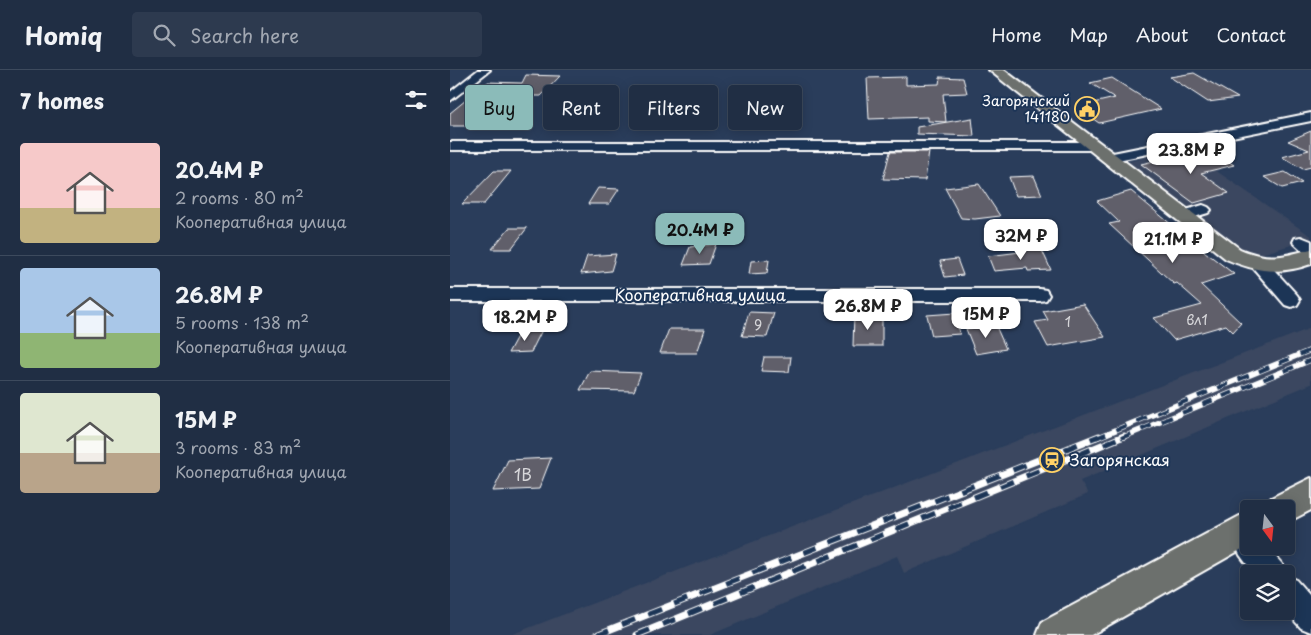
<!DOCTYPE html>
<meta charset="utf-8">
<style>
body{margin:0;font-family:"Playpen Sans",sans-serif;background:#2d3a4f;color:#f1f3f6;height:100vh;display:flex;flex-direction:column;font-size:19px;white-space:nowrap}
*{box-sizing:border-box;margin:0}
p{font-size:16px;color:#a2a8b2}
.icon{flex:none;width:28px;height:28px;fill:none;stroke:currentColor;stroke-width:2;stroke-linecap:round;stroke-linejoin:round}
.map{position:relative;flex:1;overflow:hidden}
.panel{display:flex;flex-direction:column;background:#202e44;width:450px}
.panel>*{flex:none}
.banner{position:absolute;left:15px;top:15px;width:475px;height:45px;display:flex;gap:10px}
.needle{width:32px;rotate:165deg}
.fabs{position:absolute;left:790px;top:430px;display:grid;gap:10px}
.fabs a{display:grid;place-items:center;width:55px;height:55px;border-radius:5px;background:#202e44;box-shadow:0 2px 12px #0003,0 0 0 1px #3d4a5d;font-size:25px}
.price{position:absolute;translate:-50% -42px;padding:0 11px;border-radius:10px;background:#fff;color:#222;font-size:16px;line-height:32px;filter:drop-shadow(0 1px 2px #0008)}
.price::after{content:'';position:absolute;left:50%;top:30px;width:15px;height:11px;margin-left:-8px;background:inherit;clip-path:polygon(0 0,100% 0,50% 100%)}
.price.active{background:#8bbbb9;color:#111}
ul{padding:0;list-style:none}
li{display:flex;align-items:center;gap:15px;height:125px;padding:0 20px}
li+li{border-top:1px solid #3d4a5d}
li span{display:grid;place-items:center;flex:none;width:140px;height:100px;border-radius:5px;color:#555}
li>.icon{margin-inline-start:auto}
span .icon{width:60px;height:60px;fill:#fffc;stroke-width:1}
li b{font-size:21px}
h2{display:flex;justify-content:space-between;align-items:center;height:60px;padding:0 20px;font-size:21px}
.chip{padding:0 18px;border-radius:5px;background:#202e44;box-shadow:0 2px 12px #0003,0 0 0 1px #3d4a5d;font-size:18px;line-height:45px}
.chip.active{background:#8bbbb9;color:#111}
header{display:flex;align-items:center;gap:30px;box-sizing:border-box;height:70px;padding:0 25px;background:#202e44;border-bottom:1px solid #3d4a5d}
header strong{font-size:24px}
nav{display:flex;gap:28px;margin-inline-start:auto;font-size:18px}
.search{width:350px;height:45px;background:#2d3a4f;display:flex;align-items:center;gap:12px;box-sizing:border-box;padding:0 18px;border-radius:5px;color:#a2a8b2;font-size:19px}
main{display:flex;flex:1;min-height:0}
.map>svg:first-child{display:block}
</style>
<header>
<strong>Homiq</strong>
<div class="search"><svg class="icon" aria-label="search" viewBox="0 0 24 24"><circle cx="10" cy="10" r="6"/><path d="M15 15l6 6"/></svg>Search here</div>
<nav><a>Home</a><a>Map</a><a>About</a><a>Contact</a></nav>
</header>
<main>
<section class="panel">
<h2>7 homes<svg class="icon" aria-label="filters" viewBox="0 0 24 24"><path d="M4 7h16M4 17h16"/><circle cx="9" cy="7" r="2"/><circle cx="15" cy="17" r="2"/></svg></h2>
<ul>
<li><span style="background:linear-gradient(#f6c9c9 65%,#c2b280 0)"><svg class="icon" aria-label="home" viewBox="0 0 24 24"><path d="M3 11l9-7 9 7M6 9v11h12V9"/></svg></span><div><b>20.4M ₽</b><p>2 rooms · 80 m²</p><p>Кооперативная улица</p></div></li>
<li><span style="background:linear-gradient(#a9c7e8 65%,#8fb573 0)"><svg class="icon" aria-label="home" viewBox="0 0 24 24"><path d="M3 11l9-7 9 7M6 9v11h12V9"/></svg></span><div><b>26.8M ₽</b><p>5 rooms · 138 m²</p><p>Кооперативная улица</p></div></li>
<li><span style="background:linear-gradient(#dfe7d0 60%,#b9a48a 0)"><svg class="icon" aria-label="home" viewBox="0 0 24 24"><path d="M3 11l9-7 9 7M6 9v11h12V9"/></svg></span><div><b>15M ₽</b><p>3 rooms · 83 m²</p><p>Кооперативная улица</p></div></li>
</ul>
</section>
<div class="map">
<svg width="861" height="565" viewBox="0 0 861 565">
<rect width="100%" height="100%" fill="#2a3d5b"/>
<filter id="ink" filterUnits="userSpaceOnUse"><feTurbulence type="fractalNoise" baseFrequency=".02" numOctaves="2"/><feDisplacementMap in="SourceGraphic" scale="10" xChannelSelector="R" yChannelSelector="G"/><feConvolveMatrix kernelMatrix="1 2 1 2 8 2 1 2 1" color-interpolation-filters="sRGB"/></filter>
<g filter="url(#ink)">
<g fill="#3a4760">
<polygon points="733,78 861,166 861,169 802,187 677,92"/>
<polygon points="861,258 861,314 630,411 638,424 454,503 447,486 260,565 60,565"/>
</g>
<g fill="#605f6b" stroke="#fff">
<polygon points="744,3 788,28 758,32 720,7"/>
<polygon points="76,5 110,6 91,26 76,26 45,56 0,56 0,43 38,12 72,13"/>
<polygon points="456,7 456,15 489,14 490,7 513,8 517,23 493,24 496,52 478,51 478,47 419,49 417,8"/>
<polygon points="662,8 711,39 649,53 626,37 665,28 640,13"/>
<polygon points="522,48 524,66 467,64 467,57"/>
<polygon points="861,61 861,97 853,99 832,87 859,80 838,71"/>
<polygon points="440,82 479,82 475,110 433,109"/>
<polygon points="766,83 784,95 751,103 779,123 744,133 691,94 725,86 733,91"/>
<polygon points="44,101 61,101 34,134 12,134"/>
<polygon points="835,102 852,113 832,118 814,107"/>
<polygon points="584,106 592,125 566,126 559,107"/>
<polygon points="529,114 550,146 525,149 511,148 495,118"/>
<polygon points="148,118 169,119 159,134 138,134"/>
<polygon points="681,121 746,175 784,204 751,215 791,253 783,262 776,255 724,270 704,248 752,235 727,213 724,214 659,154 669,152 647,131"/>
<polygon points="59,158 77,158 61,179 42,179"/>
<polygon points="266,174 259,194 233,195 240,177"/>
<polygon points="591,178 601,200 578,201 577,198 544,201 538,186 570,182 569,179"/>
<polygon points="166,184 161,201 131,204 137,186"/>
<polygon points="507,189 513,205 495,207 490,191"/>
<polygon points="319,190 317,203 299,204 301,191"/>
<polygon points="633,234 655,267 598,277 585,252 598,250 593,241"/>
<polygon points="299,242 324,243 317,267 292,266"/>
<polygon points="505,243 510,264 482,266 477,245"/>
<polygon points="404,245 432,245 432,276 403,276"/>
<polygon points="545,254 556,279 526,284 516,259"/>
<polygon points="219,259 255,259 247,283 210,283"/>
<polygon points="92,260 81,282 58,283 70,261"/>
<polygon points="314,287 341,287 339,302 311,301"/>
<polygon points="140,301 191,303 184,321 130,320"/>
<polygon points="101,388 89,419 43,421 58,390"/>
</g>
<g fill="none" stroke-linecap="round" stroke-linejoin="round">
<defs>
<g id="minor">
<polygon points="28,0 40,0 0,31 0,22"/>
<polygon points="861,43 861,51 658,92 651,88 658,84"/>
<polygon points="0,72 642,72 649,76 642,80 0,80"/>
<polygon points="753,135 758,137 761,140 758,143 731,151 723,146 726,143"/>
<polygon points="851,167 861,171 861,184 855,183 843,172 845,168"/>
<polygon points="810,189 816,191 847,225 850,230 847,235 841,237 835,235 804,199 801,195 804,191"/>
<polygon points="0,219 590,219 596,220 599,225 596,230 590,231 0,231"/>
<polygon points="799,463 799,476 816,476 832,494 836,504 804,504 790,485 786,476 790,467"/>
<polygon points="836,506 846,510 861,527 861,562 851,558 836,541"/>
</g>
<g id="major">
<path d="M539 0H554L790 179C819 191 832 187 861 179V194C830 205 806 202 776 189Z"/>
<polygon points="861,408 861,440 836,453 836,439 816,439 821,428"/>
<polygon points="799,441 799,475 641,565 587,565 592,552"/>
</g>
</defs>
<use href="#minor" stroke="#fff" stroke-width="4"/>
<use href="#major" stroke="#fff" stroke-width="4"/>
<use href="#minor" fill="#1d3557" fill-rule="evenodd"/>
<use href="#major" fill="#6c706d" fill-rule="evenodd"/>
<defs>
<g id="rail-far1">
<polyline points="646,368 861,280"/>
<polyline points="671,368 861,290"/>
</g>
<g id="rail">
<polyline points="146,565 649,366"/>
<polyline points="187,565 674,366"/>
</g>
</defs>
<use href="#rail-far1" stroke="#fff" stroke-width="5.5"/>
<use href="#rail" stroke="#fff" stroke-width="7"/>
<use href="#rail-far1" stroke="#1d3557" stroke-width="4" stroke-dasharray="11" stroke-linecap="butt"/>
<use href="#rail" stroke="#1d3557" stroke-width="5" stroke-dasharray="14" stroke-linecap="butt"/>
</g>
</g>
<defs>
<symbol id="civic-ring" viewBox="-11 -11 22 22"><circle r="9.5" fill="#1d3557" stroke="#ffd166" stroke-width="1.5"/><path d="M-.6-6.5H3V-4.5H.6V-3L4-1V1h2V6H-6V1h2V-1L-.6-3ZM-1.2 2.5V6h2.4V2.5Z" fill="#ffd166"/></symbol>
<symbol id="station-ring" viewBox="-11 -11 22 22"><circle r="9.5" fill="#1d3557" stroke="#ffd166" stroke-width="1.5"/><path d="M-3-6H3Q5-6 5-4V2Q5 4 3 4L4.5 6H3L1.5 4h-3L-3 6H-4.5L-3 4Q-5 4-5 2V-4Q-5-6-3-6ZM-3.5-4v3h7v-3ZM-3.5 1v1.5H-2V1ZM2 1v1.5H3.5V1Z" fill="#ffd166"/></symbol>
</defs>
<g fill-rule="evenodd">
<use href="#civic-ring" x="623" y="25" width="28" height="28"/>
<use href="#station-ring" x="588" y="376" width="28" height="28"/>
</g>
<g text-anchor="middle" stroke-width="4" stroke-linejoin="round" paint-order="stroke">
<g font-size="14" fill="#fff" stroke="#1d3557" text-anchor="end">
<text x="620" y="36">Загорянский<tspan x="620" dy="16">141180</tspan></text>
</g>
<g font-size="14" fill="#d7d7da">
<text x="747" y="255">вл1</text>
<text x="618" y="257">1</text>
<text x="308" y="260">9</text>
</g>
<g font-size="16" fill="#fff" stroke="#1d3557">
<text x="250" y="231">Кооперативная улица</text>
</g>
<g font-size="16" fill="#fff" stroke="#1d3557" text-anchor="start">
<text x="620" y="396">Загорянская</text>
</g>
<g font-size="16" fill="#d7d7da">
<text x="73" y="411">1В</text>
</g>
</g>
</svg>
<div class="fabs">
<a><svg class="needle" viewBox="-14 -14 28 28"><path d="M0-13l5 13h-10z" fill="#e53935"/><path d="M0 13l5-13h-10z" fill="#a2a8b2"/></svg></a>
<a><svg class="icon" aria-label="layers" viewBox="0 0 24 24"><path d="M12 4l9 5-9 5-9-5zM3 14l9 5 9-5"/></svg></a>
</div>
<b class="price" style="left:741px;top:105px">23.8M ₽</b>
<b class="price active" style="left:250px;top:185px">20.4M ₽</b>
<b class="price" style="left:571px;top:191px">32M ₽</b>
<b class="price" style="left:723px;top:194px">21.1M ₽</b>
<b class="price" style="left:418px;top:261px">26.8M ₽</b>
<b class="price" style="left:536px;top:269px">15M ₽</b>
<b class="price" style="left:75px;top:272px">18.2M ₽</b>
<div class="banner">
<a class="chip active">Buy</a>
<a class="chip">Rent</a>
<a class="chip">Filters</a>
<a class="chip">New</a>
</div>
</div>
</main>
